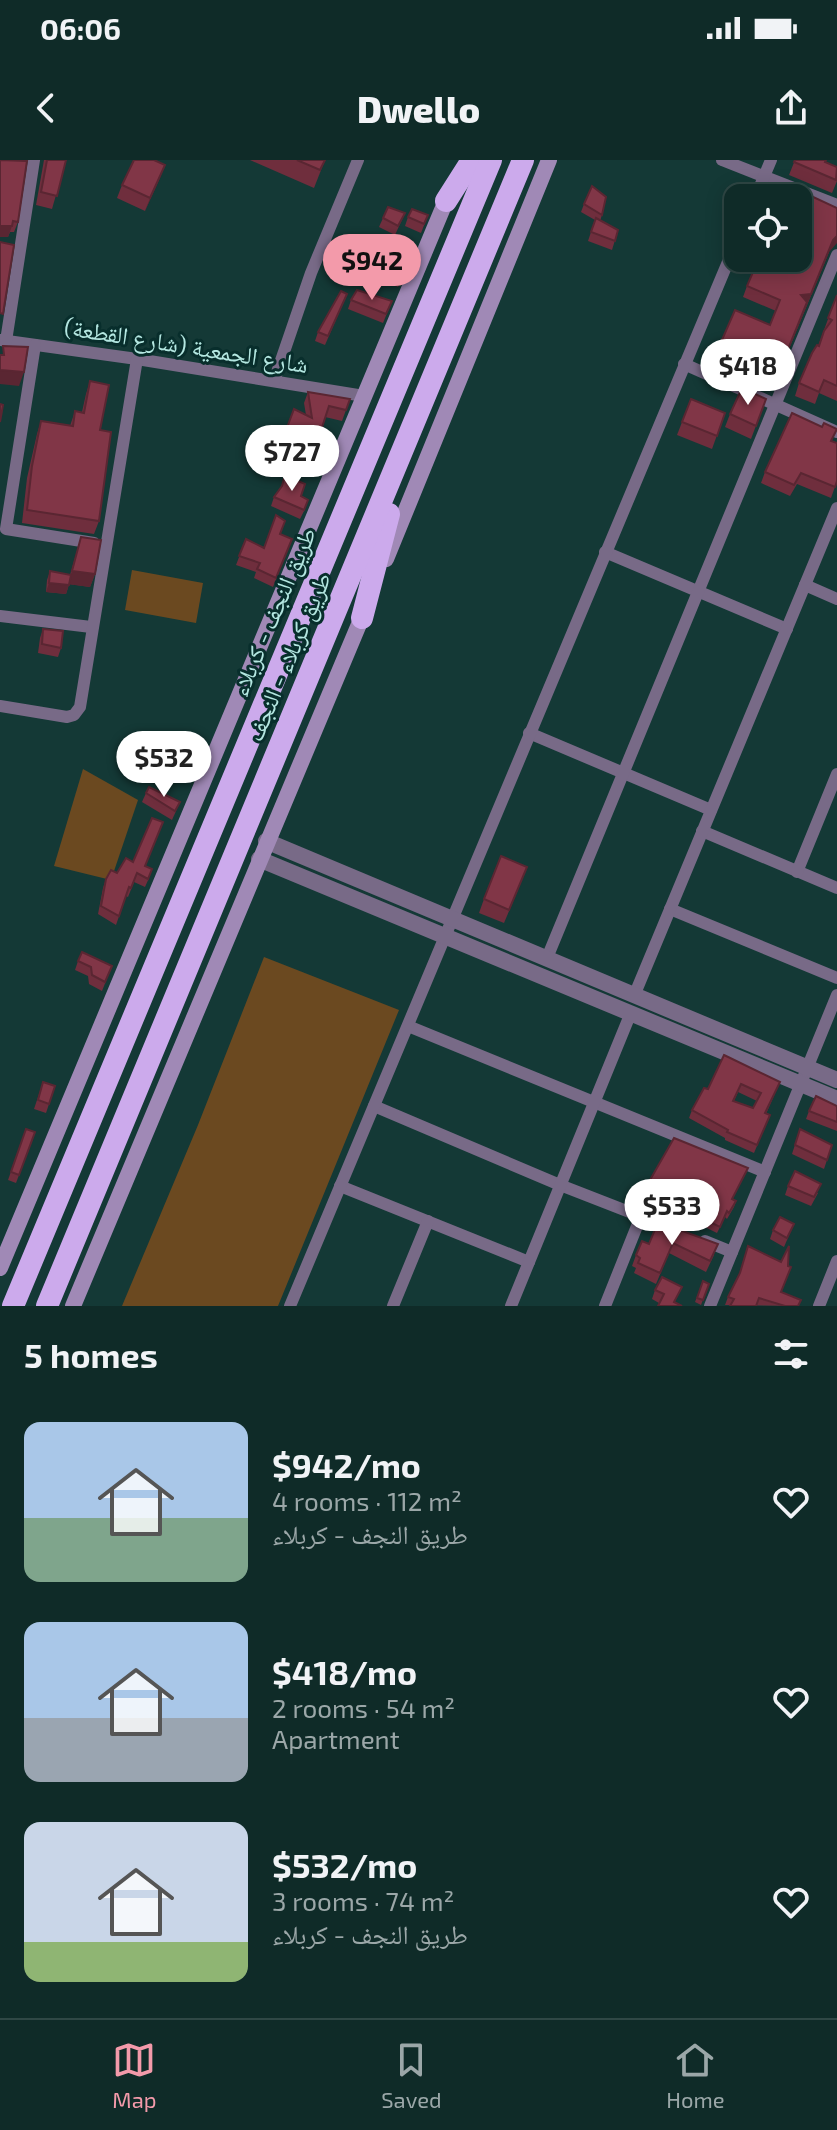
<!DOCTYPE html>
<meta charset="utf-8">
<style>
body{margin:0;font-family:"Exo 2","Noto Naskh Arabic",sans-serif;background:#1d3734;color:#f1f3f6;height:100vh;display:flex;flex-direction:column;font-size:30px;white-space:nowrap}
*{box-sizing:border-box;margin:0}
p{font-size:26px;color:#9ba7a8}
.icon{flex:none;width:44px;height:44px;fill:none;stroke:currentColor;stroke-width:2;stroke-linecap:round;stroke-linejoin:round}
.map{position:relative;height:1146px;overflow:hidden}
.panel{display:flex;flex-direction:column;background:#0f2b28;flex:1}
.panel>*{flex:none}
.tools{position:absolute;left:724px;top:24px;display:grid;gap:16px}
.tools a{display:grid;place-items:center;width:88px;height:88px;border-radius:16px;background:#0f2b28;box-shadow:0 4px 20px #0003,0 0 0 2px #2f4745;font-size:40px}
.price{position:absolute;translate:-50% -68px;padding:0 18px;border-radius:28px;background:#fff;color:#222;font-size:26px;line-height:52px;filter:drop-shadow(0 2px 4px #0008)}
.price::after{content:'';position:absolute;left:50%;top:48px;width:24px;height:18px;margin-left:-12px;background:inherit;clip-path:polygon(0 0,100% 0,50% 100%)}
.price.selected{background:#f39aaa;color:#111}
ul{padding:0;list-style:none}
li{display:flex;align-items:center;gap:24px;height:200px;padding:0 24px}
li span{display:grid;place-items:center;flex:none;width:224px;height:160px;border-radius:16px;color:#555}
li>.icon{margin-inline-start:auto}
span .icon{width:96px;height:96px;fill:#fffc;stroke-width:1}
li b{font-size:34px}
h2{display:flex;justify-content:space-between;align-items:center;height:96px;padding:0 24px;font-size:34px}
.status{display:flex;justify-content:space-between;align-items:center;height:56px;padding:0 40px;background:#0f2b28;direction:ltr}
.status svg{height:22px;fill:currentColor}
header{display:flex;justify-content:space-between;align-items:center;height:104px;padding:0 24px;background:#0f2b28;font-size:36px;font-weight:800}
.dock{display:flex;justify-content:space-around;align-items:center;height:112px;border-top:2px solid #2f4745;background:#0f2b28;font-size:22px;color:#9ba7a8}
.dock a{display:grid;justify-items:center;gap:4px}
.dock .selected{color:#f39aaa}
.map>svg:first-child{display:block}
</style>
<div class="status"><b>06:06</b><svg viewBox="0 0 49 12"><path d="M0 12V9h3v3zM5 12V6h3v6zM10 12V3h3v9zM15 12V0h3v12zM26 1h20v11H26zM47 4h2v5h-2z"/></svg></div>
<header><svg class="icon" aria-label="back" viewBox="0 0 24 24"><path d="M15 5l-7 7 7 7"/></svg>Dwello<svg class="icon" aria-label="share" viewBox="0 0 24 24"><path d="M12 15V3M7 8l5-5 5 5M5 13v7h14v-7"/></svg></header>
<div class="map">
<svg width="837" height="1146" viewBox="0 0 837 1146">
<rect width="100%" height="100%" fill="#143936"/>
<g fill="#6b4920">
<polygon points="132,410 203,423 196,463 125,450"/>
<polygon points="83,609 138,640 111,720 54,706"/>
<polygon points="264,797 399,850 278,1146 122,1146 198,965"/>
</g>
<g fill="none" stroke-linecap="round" stroke-linejoin="round">
<g stroke="#786a87" stroke-width="12">
<polyline points="722,0 837,45"/>
<polyline points="755,38 771,0"/>
<polyline points="0,180 137,199 364,236"/>
<polyline points="6,181 34,0"/>
<polyline points="35,185 6,369 94,383"/>
<polyline points="684,204 837,272"/>
<polyline points="274,221 311,113 358,0"/>
<polyline points="605,392 787,469"/>
<polyline points="805,425 837,439"/>
<polyline points="0,456 91,467"/>
<polyline points="0,546 67,557 74,555 80,547 137,199"/>
<polyline points="529,573 711,650"/>
<polyline points="702,671 837,728"/>
<polyline points="797,712 837,614"/>
<polyline points="670,749 837,818"/>
<polyline points="547,798 837,95"/>
<polyline points="634,836 837,348"/>
<polyline points="408,866 765,1012"/>
<polyline points="374,946 560,1025 673,1069"/>
<polyline points="340,1026 529,1102"/>
<polyline points="705,1081 732,1092"/>
<polyline points="290,1146 738,78"/>
<polyline points="393,1146 428,1061"/>
<polyline points="511,1146 630,855"/>
<polyline points="605,1146 641,1056"/>
<polyline points="710,1146 837,835"/>
<polyline points="819,1146 837,1101"/>
</g>
<g stroke="#786a87" stroke-width="16">
<polyline points="266,681 837,920"/>
<polyline points="259,699 837,939"/>
</g>
<g stroke="#a089b6" stroke-width="16">
<polyline points="386,399 549,0"/>
<polyline points="0,1108 450,31"/>
<polyline points="73,1146 365,450"/>
</g>
<g stroke="#ccaaec" stroke-width="22">
<polyline points="446,41 472,0"/>
<polyline points="362,458 389,354"/>
<polyline points="13,1146 491,0"/>
<polyline points="47,1146 523,0"/>
</g>
</g>
<g fill="#6f2e3d" fill-rule="evenodd">
<polygon points="0,0 18,62 14,72 10,72 8,77"/>
<polygon points="44,0 66,0 52,49 36,45"/>
<polygon points="250,0 325,0 314,28"/>
<polygon points="795,0 826,2 837,7 837,21 832,33 789,15"/>
<polygon points="165,5 145,51 117,38 122,25"/>
<polygon points="584,44 602,55 600,61 618,70 612,90 588,81 595,60 581,52"/>
<polygon points="405,53 395,75 379,67 383,58"/>
<polygon points="428,55 421,73 405,66 408,57"/>
<polygon points="367,87 406,108 398,127 360,105"/>
<polygon points="829,92 776,220 756,213 753,219 714,200 718,189 770,165 776,151 743,137 747,126"/>
<polygon points="347,134 325,185 315,181 318,172"/>
<polygon points="837,135 837,241 819,233 815,244 795,236 799,223 818,186"/>
<polygon points="351,140 392,141 383,163 348,149"/>
<polygon points="90,221 100,270 99,361 94,374 22,363 27,318 37,274 41,261 70,266 75,251 82,252 86,234"/>
<polygon points="308,232 350,239 342,261 325,257 305,315 295,312 303,290 281,284 294,249 306,255 304,243"/>
<polygon points="691,239 725,253 712,289 677,275"/>
<polygon points="766,239 751,279 725,267 730,254"/>
<polygon points="832,282 837,321 831,338 797,324 790,336 761,323 765,312"/>
<polygon points="285,315 301,336 305,349 300,359 271,346 274,337 281,328"/>
<polygon points="280,374 292,379 273,427 254,418 256,412 236,405 246,379 264,388"/>
<polygon points="81,377 95,414 90,427 69,424 66,434 46,432 47,420 50,411 70,415"/>
<polygon points="43,469 61,488 58,497 38,493 40,478"/>
<polygon points="146,633 180,642 172,660 142,642"/>
<polygon points="145,706 149,718 145,727 134,722 128,737 126,736 116,765 98,754 103,728 106,719 117,713"/>
<polygon points="522,720 504,763 479,753 484,739"/>
<polygon points="78,801 112,806 102,831 89,824 88,816 75,810"/>
<path d="M724 895 780 922 766 954 770 955 754 993 725 980V978L689 958 692 950 708 929ZM738 932 757 941 753 948 734 941Z"/>
<polygon points="43,922 55,926 46,953 34,949"/>
<polygon points="837,946 837,971 806,959 809,951"/>
<polygon points="26,969 35,972 16,1023 8,1020"/>
<polygon points="800,969 832,985 824,1009 792,994"/>
<polygon points="748,1008 732,1039 736,1041 734,1047 727,1059 725,1057 717,1073 647,1039 651,1028 647,1026 650,1020"/>
<polygon points="788,1026 818,1033 811,1046 785,1035"/>
<polygon points="658,1062 714,1095 706,1112 669,1093 656,1124 634,1113 636,1108 632,1106 636,1095 649,1084"/>
<polygon points="773,1070 790,1073 784,1087 770,1079"/>
<polygon points="703,1121 709,1124 701,1145 695,1142"/>
<polygon points="655,1130 678,1136 659,1143 652,1139"/>
<polygon points="782,1132 798,1146 725,1145 728,1137"/>
</g>
<g fill="#5a2632">
<polygon points="165,5 160,18 145,51 150,38"/>
<polygon points="0,66 12,66 8,77 0,77"/>
<polygon points="837,76 837,83 829,92 776,220 801,135 833,80"/>
<polygon points="0,210 24,212 19,226 0,224"/>
<polygon points="72,411 95,414 90,427 67,424"/>
<polygon points="49,423 69,425 66,434 46,432"/>
</g>
<g fill="#813647" stroke="#5a2632" stroke-width="2" fill-rule="evenodd">
<polygon points="0,0 27,1 18,62 13,61 12,66 0,66"/>
<polygon points="47,0 66,0 57,36 41,32"/>
<polygon points="134,0 154,0 165,5 150,38 122,25"/>
<polygon points="297,0 325,0 320,10"/>
<polygon points="795,0 826,0 825,2 837,7 836,20 794,2"/>
<polygon points="592,26 606,37 602,55 584,44"/>
<polygon points="796,29 837,48 837,76 833,80 811,134 801,135 807,142 780,209 760,202 757,207 718,189 735,150 770,165 780,140 747,126 759,98 798,98 798,38 786,38 790,30"/>
<polygon points="388,47 405,53 398,66 383,58"/>
<polygon points="412,49 428,55 424,64 408,57"/>
<polygon points="596,58 618,70 615,81 591,72"/>
<polygon points="0,82 14,85 3,154 0,153"/>
<polygon points="367,87 406,108 401,118 363,96"/>
<polygon points="357,130 392,141 386,154 351,140"/>
<polygon points="341,131 347,134 328,176 318,172"/>
<polygon points="837,135 837,226 824,220 819,232 799,223 812,193 817,185 819,186 824,171 832,160 828,158"/>
<polygon points="3,186 28,187 24,212 0,210 0,195 4,195"/>
<polygon points="90,221 109,225 100,270 111,272 99,361 27,350 32,306 41,261 73,266 75,251 84,253"/>
<polygon points="742,228 766,239 756,266 730,254"/>
<polygon points="308,232 350,239 346,250 329,246 310,304 299,301 307,279 285,273 294,249 312,258"/>
<polygon points="691,239 725,253 717,276 682,262"/>
<polygon points="0,244 3,245 0,262"/>
<polygon points="792,253 822,267 824,263 837,269 831,281 837,283 837,321 835,327 801,313 794,325 765,312"/>
<polygon points="285,315 305,324 301,336 308,340 304,350 274,337 282,326"/>
<polygon points="276,355 285,361 280,374 292,379 276,418 257,409 260,403 239,396 246,379 264,388"/>
<polygon points="81,377 101,380 95,414 72,411"/>
<polygon points="50,411 71,415 69,425 49,423"/>
<polygon points="43,469 63,471 61,488 42,484"/>
<polygon points="149,627 180,642 175,651 146,633"/>
<polygon points="152,658 163,662 145,706 152,709 148,719 137,713 131,728 129,727 119,756 101,746 106,719 111,710 117,713 126,698 133,702"/>
<polygon points="501,696 527,707 509,750 484,739"/>
<polygon points="82,792 112,806 105,822 92,815 91,807 78,801"/>
<path d="M724 895 780 922 765 953 770 955 757 985 727 972 728 970 692 950 704 928 708 929ZM741 924 761 933 753 948 733 941Z"/>
<polygon points="43,922 55,926 49,944 38,940"/>
<polygon points="816,936 837,946 837,962 809,951"/>
<polygon points="26,969 35,972 19,1015 11,1012"/>
<polygon points="800,969 832,985 827,1000 795,985"/>
<polygon points="674,978 748,1008 732,1039 736,1041 729,1053 727,1051 720,1067 649,1033 654,1022 650,1020"/>
<polygon points="795,1011 821,1024 814,1037 788,1026"/>
<polygon points="780,1057 794,1064 787,1078 773,1070"/>
<polygon points="658,1062 718,1084 710,1101 673,1083 660,1113 638,1103 640,1098 636,1095 642,1081 649,1084"/>
<polygon points="748,1086 781,1102 789,1086 788,1106 791,1107 781,1132 801,1140 798,1146 785,1146 759,1138 756,1146 730,1146 734,1139 728,1137 740,1113"/>
<polygon points="662,1117 682,1127 674,1142 682,1146 658,1146 664,1134 655,1130"/>
<polygon points="703,1121 709,1124 703,1140 697,1138"/>
</g>
<g text-anchor="middle" stroke-width="6" stroke-linejoin="round" paint-order="stroke">
<g font-size="24" fill="#b4e7e1" stroke="#082e2c">
<text transform="translate(186 186) rotate(9)" y="8">شارع الجمعية (شارع القطعة)</text>
<text transform="translate(274 452) rotate(-67)" y="8">طريق النجف - کربلاء</text>
<text transform="translate(289 497) rotate(-67)" y="8">طريق کربلاء - النجف</text>
</g>
</g>
</svg>
<div class="tools">
<a><svg class="icon" aria-label="locate" viewBox="0 0 24 24"><circle cx="12" cy="12" r="6"/><path d="M12 2v4M12 18v4M2 12h4M18 12h4"/></svg></a>
</div>
<b class="price selected" style="left:372px;top:142px">$942</b>
<b class="price" style="left:748px;top:247px">$418</b>
<b class="price" style="left:292px;top:333px">$727</b>
<b class="price" style="left:164px;top:639px">$532</b>
<b class="price" style="left:672px;top:1087px">$533</b>
</div>
<section class="panel">
<h2>5 homes<svg class="icon" aria-label="filters" viewBox="0 0 24 24"><path d="M4 7h16M4 17h16"/><circle cx="9" cy="7" r="2"/><circle cx="15" cy="17" r="2"/></svg></h2>
<ul>
<li><span style="background:linear-gradient(#a9c7e8 60%,#7fa58c 0)"><svg class="icon" aria-label="home" viewBox="0 0 24 24"><path d="M3 11l9-7 9 7M6 9v11h12V9"/></svg></span><div><b>$942/mo</b><p>4 rooms · 112 m²</p><p>طريق النجف - کربلاء</p></div><svg class="icon" aria-label="heart" viewBox="0 0 24 24"><path d="M12 20l-8-8c-3-5 5-10 8-4 3-6 11-1 8 4z"/></svg></li>
<li><span style="background:linear-gradient(#a9c7e8 60%,#9aa5b1 0)"><svg class="icon" aria-label="home" viewBox="0 0 24 24"><path d="M3 11l9-7 9 7M6 9v11h12V9"/></svg></span><div><b>$418/mo</b><p>2 rooms · 54 m²</p><p>Apartment</p></div><svg class="icon" aria-label="heart" viewBox="0 0 24 24"><path d="M12 20l-8-8c-3-5 5-10 8-4 3-6 11-1 8 4z"/></svg></li>
<li><span style="background:linear-gradient(#c9d6e8 75%,#8fb573 0)"><svg class="icon" aria-label="home" viewBox="0 0 24 24"><path d="M3 11l9-7 9 7M6 9v11h12V9"/></svg></span><div><b>$532/mo</b><p>3 rooms · 74 m²</p><p>طريق النجف - کربلاء</p></div><svg class="icon" aria-label="heart" viewBox="0 0 24 24"><path d="M12 20l-8-8c-3-5 5-10 8-4 3-6 11-1 8 4z"/></svg></li>
</ul>
</section>
<nav class="dock">
<a class="selected"><svg class="icon" aria-label="map" viewBox="0 0 24 24"><path d="M3 6l6-2 6 2 6-2v14l-6 2-6-2-6 2zM9 4v14M15 6v14"/></svg>Map</a>
<a><svg class="icon" aria-label="saved" viewBox="0 0 24 24"><path d="M7 4h10v16l-5-4-5 4z"/></svg>Saved</a>
<a><svg class="icon" aria-label="home" viewBox="0 0 24 24"><path d="M3 11l9-7 9 7M6 9v11h12V9"/></svg>Home</a>
</nav>
